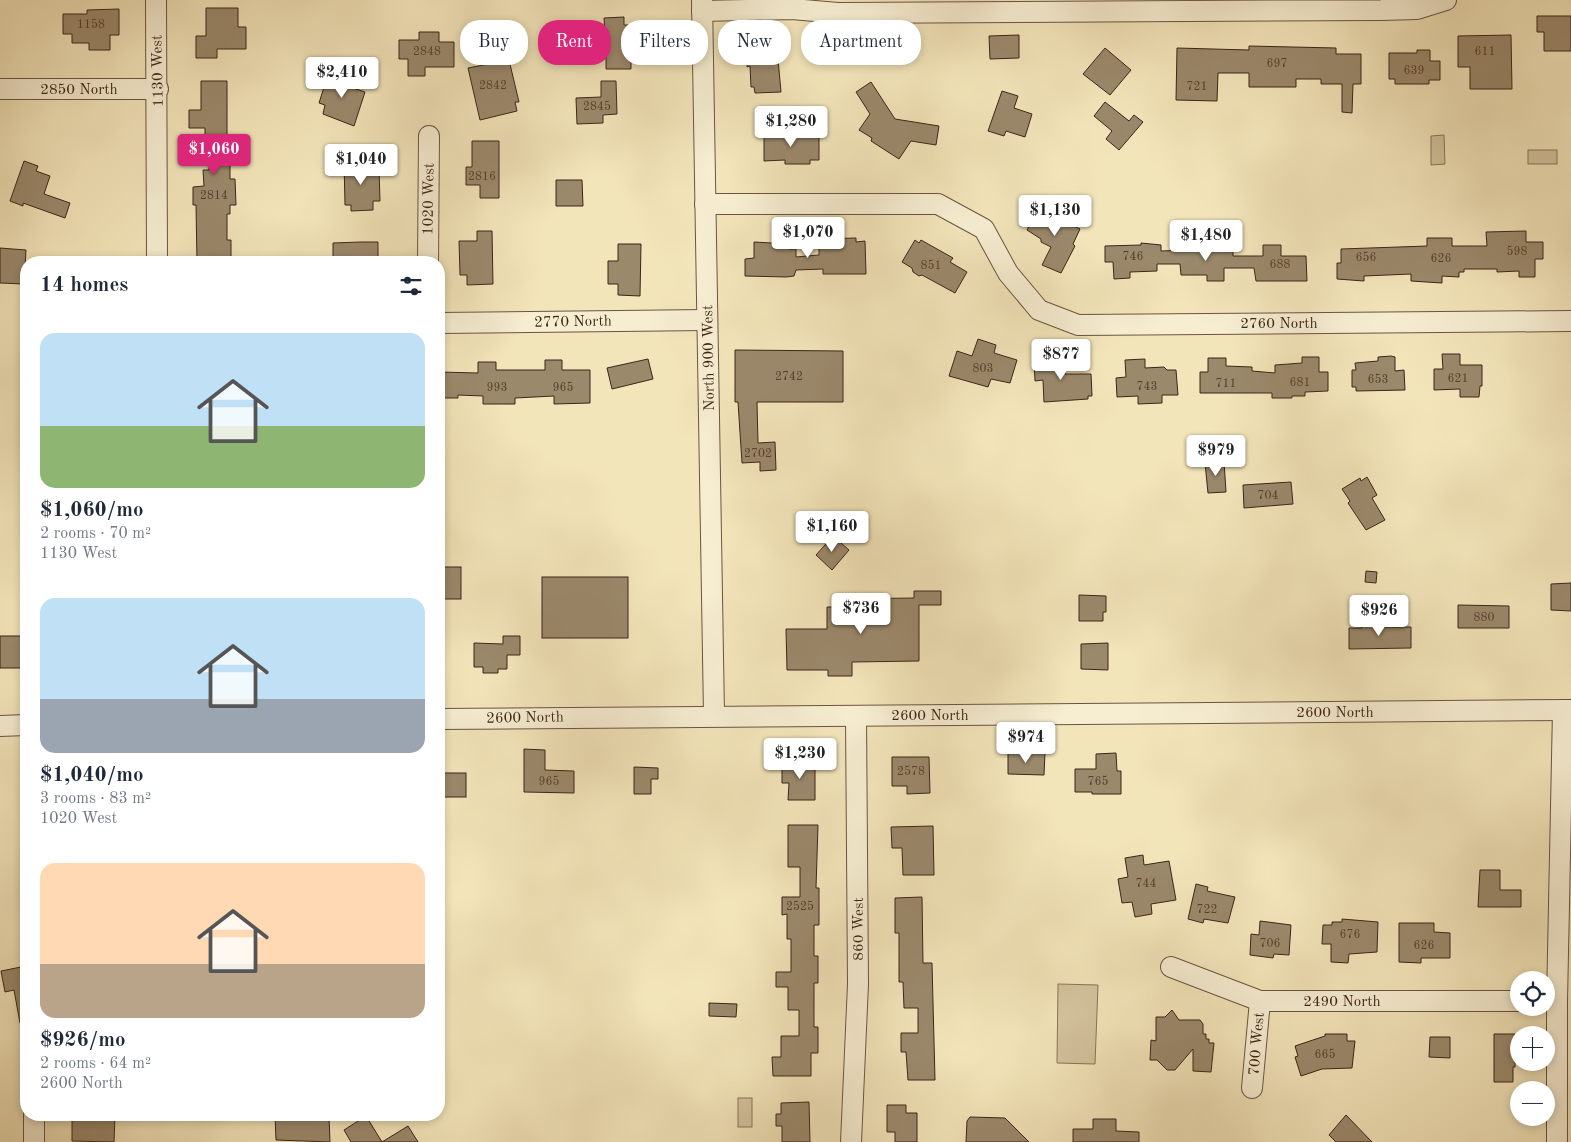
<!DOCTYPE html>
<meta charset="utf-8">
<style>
body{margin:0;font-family:"Old Standard TT",serif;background:#f2f2f3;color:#1f2937;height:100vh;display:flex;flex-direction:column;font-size:19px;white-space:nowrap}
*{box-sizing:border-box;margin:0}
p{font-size:16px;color:#747a83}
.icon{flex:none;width:28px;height:28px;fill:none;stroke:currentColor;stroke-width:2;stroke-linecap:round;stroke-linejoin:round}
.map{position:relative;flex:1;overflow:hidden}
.panel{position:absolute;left:20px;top:256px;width:425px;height:865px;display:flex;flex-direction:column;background:#fff;border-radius:20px;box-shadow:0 2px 8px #0003}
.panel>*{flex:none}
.guide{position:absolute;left:460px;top:20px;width:475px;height:45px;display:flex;gap:10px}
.controls{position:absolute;left:1510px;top:971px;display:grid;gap:10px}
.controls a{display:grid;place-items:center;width:45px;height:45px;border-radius:50%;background:#fff;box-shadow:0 2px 8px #0003;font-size:25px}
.price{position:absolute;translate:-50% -42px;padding:0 11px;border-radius:5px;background:#fff;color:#222;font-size:16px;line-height:32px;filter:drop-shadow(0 1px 2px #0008)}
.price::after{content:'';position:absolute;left:50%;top:30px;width:15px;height:11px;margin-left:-8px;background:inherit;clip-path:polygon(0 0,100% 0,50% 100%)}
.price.on{background:#db2777;color:#fff}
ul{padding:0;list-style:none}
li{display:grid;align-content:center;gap:10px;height:265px;padding:0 20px}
li span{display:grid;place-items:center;height:155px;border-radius:15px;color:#555}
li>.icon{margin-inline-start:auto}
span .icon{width:90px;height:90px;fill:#fffc;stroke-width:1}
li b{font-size:21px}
h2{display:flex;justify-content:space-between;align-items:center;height:60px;padding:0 20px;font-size:21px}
.chip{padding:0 18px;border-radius:20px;background:#fff;box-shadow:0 2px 8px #0003;font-size:18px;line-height:45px}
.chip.on{background:#db2777;color:#fff}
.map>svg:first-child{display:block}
</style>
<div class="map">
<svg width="1571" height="1142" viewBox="0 0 1571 1142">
<rect width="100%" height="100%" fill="#f3e5ba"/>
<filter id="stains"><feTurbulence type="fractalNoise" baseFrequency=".004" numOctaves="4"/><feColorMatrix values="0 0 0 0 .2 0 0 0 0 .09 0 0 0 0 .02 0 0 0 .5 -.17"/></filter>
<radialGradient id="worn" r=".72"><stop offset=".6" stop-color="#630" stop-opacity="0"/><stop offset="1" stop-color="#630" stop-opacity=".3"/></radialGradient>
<g fill="#d4c49e" stroke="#88745a">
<polygon points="1444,135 1445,164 1431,165 1431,136"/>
<rect x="1528" y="150" width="29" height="14"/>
<polygon points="1058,984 1098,985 1095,1064 1057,1063"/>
<rect x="738" y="1098" width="14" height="29"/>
</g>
<g fill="#9b896c" stroke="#3c2517">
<polygon points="206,8 238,8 238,27 246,27 246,49 217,49 217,58 196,58 196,36 206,36"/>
<polygon points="119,9 119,35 110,35 110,50 89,50 89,43 72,43 72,34 63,34 63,14 87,14 87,10"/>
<polygon points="1537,16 1571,16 1571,51 1544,51 1544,32 1537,32"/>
<polygon points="624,17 624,25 638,25 638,43 631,43 631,69 606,69 606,47 596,47 596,34 605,34 604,18"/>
<polygon points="419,32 439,32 439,42 454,42 454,67 425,67 425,76 408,76 408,59 399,59 399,40 419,40"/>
<polygon points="1019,35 1019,58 990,59 989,36"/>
<polygon points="1511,35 1512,89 1470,89 1470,67 1458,67 1458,36"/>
<polygon points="765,40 765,49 777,48 781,92 755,93 754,87 751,87 750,66 747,67 747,42"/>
<polygon points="1249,46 1336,48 1336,54 1361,54 1361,84 1353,84 1352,113 1342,112 1342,84 1321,84 1321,79 1296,79 1296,87 1249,87 1249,73 1218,73 1217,101 1176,100 1177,48 1249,50"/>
<polygon points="1105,48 1131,70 1110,95 1083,74"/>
<polygon points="1417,50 1430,50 1430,61 1440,61 1440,80 1429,80 1429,84 1395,84 1395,79 1389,79 1389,53 1417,53"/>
<polygon points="509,60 519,102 515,102 517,111 480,120 468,68"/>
<polygon points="337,72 356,78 353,88 365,92 354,126 323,114 325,105 319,103 326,81 333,83"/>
<polygon points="201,81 227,81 227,159 230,159 230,179 235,179 236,205 230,205 230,214 227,214 227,240 231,240 231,262 197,262 196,205 193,205 193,187 204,186 203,170 209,170 209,141 205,141 205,128 189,128 189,110 201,110"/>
<polygon points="601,81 616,81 617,114 603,115 603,123 577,124 576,98 601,97"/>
<polygon points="871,82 895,119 939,126 936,145 911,141 899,159 871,141 872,138 859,130 870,114 856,92"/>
<polygon points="1002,91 1018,96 1014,108 1032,114 1025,137 1006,131 1004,136 988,131"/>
<polygon points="1105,102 1129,121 1134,115 1143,122 1119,150 1106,139 1112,131 1094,116"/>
<polygon points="764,132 819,135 819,160 810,160 810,164 785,164 785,160 764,161"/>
<polygon points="472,141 499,141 499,198 480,198 480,185 466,185 466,167 472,167"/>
<polygon points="24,161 38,166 36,171 50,176 44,194 70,203 65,218 23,203 23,206 10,201"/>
<polygon points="364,161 364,170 379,170 380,201 373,201 373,210 351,211 351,205 345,205 344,162"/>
<polygon points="556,180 582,180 583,206 556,206"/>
<polygon points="1038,208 1054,217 1056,212 1076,222 1074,226 1080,229 1073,244 1075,246 1061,273 1042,265 1051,247 1041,242 1041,239 1027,230"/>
<polygon points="477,231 492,231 493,284 467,285 467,275 460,275 459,241 477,241"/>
<polygon points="1526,231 1526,242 1543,242 1543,259 1535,259 1535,277 1519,277 1519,271 1497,272 1497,269 1464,269 1464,272 1459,272 1459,277 1442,276 1442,283 1411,281 1411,274 1364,276 1364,281 1337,279 1337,263 1341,263 1341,249 1427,246 1427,238 1452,238 1452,246 1487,246 1486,232"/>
<polygon points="856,238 856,242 865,241 866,274 823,274 823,269 796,270 794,276 786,277 745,276 745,259 754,258 754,242 789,244 789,249 796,249 796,257 819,255 819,247 822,247 822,239"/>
<polygon points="915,240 919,243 921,240 953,258 950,262 967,272 955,293 922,275 919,276 913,272 912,268 902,262"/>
<polygon points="361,242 378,242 378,262 333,262 333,243"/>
<polygon points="1141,243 1161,245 1161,251 1216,249 1216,251 1233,251 1233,256 1263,256 1263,245 1281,245 1281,256 1306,256 1307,281 1256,281 1254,268 1224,268 1224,281 1207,281 1207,275 1181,275 1180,264 1157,264 1157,271 1130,272 1130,278 1114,279 1113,262 1105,262 1105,246 1141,245"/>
<polygon points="618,244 641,244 640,296 618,295 618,284 608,284 608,261 618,261"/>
<polygon points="0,248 26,250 24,284 0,283"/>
<polygon points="978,339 996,345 994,353 1017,360 1010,383 991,379 988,387 949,376 957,351 972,356"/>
<polygon points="735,350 843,351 843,402 757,402 758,443 775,442 776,470 760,471 760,462 742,463 738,402 735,402"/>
<polygon points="1442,354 1460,354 1460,365 1482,365 1482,386 1480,386 1479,397 1460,397 1460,389 1434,390 1434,369 1443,369"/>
<polygon points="1391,356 1395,357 1395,371 1404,370 1405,390 1356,391 1356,387 1352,387 1352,370 1356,370 1355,363 1378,361 1378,357"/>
<polygon points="1064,357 1065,374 1091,374 1092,396 1088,396 1088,399 1044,402 1043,380 1035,381 1034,360"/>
<polygon points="1302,357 1319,357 1319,372 1328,372 1328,391 1305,392 1305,396 1292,396 1292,398 1272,398 1272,393 1200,393 1200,372 1208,372 1208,358 1226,358 1226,366 1252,367 1252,371 1275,373 1275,365 1302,363"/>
<polygon points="648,359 653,379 612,389 607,368"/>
<polygon points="1145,359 1145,368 1164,367 1167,370 1176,370 1178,395 1162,395 1162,403 1138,404 1138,396 1117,397 1116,378 1126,377 1125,360"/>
<polygon points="545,360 562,360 562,370 590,370 590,403 554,404 554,396 515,398 515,404 483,404 483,396 458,395 458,398 439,398 439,372 478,373 478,362 496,362 496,370 545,370"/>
<polygon points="1224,461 1226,492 1208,493 1205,463"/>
<polygon points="1367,477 1377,495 1372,498 1385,520 1366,530 1348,503 1350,501 1342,489 1360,478 1361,481"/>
<polygon points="1291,482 1293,504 1244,508 1243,485"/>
<polygon points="833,536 849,550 832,570 816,555"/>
<rect x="441" y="567" width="20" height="32"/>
<polygon points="1366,571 1377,572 1376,583 1365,582"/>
<rect x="542" y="577" width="86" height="61"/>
<polygon points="1571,583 1571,611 1551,610 1551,584"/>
<polygon points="914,591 941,591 941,605 919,605 919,661 852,662 852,676 828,676 828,670 787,670 786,629 827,629 827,607 836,607 836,599 914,598"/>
<polygon points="1079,595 1106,596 1106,612 1103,612 1103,621 1079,621"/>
<polygon points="1458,605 1509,606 1509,628 1458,628"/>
<polygon points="1362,622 1382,622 1383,627 1411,627 1411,648 1349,649 1349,628 1362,628"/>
<rect x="0" y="636" width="25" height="32"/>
<polygon points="503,636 520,636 520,655 507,655 507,669 498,669 498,673 483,673 483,667 474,667 474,643 503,644"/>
<polygon points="1108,643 1108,670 1081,669 1081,644"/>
<polygon points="524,749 545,750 545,770 574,771 574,793 524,792"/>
<polygon points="1008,753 1045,753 1044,775 1008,774"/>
<polygon points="1116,753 1117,771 1121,771 1121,794 1092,794 1092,792 1075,792 1075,769 1096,769 1096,754"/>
<polygon points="892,757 929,757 930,793 907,794 907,786 892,786"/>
<polygon points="788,762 815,762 815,800 788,800 789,783 782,783 782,767 788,767"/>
<polygon points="634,767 658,768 658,779 651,779 651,794 634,794"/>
<rect x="439" y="773" width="27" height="24"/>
<polygon points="788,825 818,825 816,888 819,888 819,925 814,925 814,956 818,956 818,983 814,983 814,1027 818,1027 818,1053 811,1053 811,1076 773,1076 772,1057 781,1057 781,1036 799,1036 799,1010 788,1010 788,987 776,987 776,972 791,972 791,939 787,939 787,914 782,915 782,897 800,897 800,867 788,867"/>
<polygon points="933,826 934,875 903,875 902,848 892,848 891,827"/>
<polygon points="1143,855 1144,865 1169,861 1176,900 1151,904 1152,914 1135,917 1132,902 1122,903 1118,879 1128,877 1125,858"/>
<polygon points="1480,870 1500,870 1500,890 1521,890 1521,907 1478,907"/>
<polygon points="1196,884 1208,887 1207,891 1235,897 1228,923 1204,919 1203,923 1188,919"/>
<polygon points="922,897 923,963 932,963 935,1080 908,1080 906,1052 901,1052 901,1033 918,1033 918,1008 904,1008 903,982 899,982 899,933 895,933 895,898"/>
<polygon points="1342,919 1378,922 1377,952 1349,954 1348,963 1331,962 1331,944 1322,944 1323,925 1332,925 1332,922 1342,922"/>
<polygon points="1260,921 1291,925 1289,955 1274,954 1273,958 1250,955 1251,934 1259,935"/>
<polygon points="1399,923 1434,923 1434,932 1450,933 1450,958 1421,958 1421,963 1399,962"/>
<polygon points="26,966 26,1022 20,1023 14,990 5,992 1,971"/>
<polygon points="709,1003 737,1004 736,1017 709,1016"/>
<polygon points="1172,1010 1179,1020 1200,1020 1203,1024 1203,1034 1206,1034 1206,1039 1209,1039 1209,1043 1214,1043 1211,1072 1193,1071 1193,1049 1175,1070 1167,1070 1157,1060 1150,1060 1151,1040 1156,1041 1156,1017 1165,1017"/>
<polygon points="1325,1034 1347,1034 1347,1041 1355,1041 1352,1068 1322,1069 1301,1076 1295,1057 1298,1056 1295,1046 1325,1036"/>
<polygon points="1494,1034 1515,1034 1515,1067 1513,1067 1513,1082 1494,1082"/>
<polygon points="1430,1037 1450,1037 1450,1058 1429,1057"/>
<polygon points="809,1102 810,1142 782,1142 782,1126 776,1126 776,1114 781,1114 781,1103"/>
<polygon points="887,1105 906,1105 906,1113 917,1113 917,1142 895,1142 895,1132 887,1132"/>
<polygon points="72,1115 115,1115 114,1142 72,1141"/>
<polygon points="275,1115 293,1115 294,1119 329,1117 330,1142 276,1140"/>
<polygon points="1346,1115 1372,1142 1336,1142 1329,1135"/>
<polygon points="366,1116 382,1142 408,1126 418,1142 351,1142 344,1130"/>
<polygon points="970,1117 1005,1118 1029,1142 966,1142 967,1121"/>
<polygon points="1093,1119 1116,1119 1116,1131 1139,1132 1139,1142 1073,1142 1073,1129 1093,1129"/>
</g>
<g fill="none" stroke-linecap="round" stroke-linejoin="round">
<defs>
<g id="minor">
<polyline points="156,0 157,262"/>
<polyline points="702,0 714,715"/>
<polyline points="702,11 792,9 838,13 1381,10 1417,9 1446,0"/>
<polyline points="0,89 158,89"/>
<polyline points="705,204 938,204 984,229 1008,273 1039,310 1078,325 1571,321"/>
<polyline points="428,262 429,136"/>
<polyline points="439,323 707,320"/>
<polyline points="439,719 1571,710"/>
<polyline points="0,726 26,725"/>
<polyline points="1171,967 1260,1001 1519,1001"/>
<polyline points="1252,1088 1260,1001"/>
<polyline points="34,1142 34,1115"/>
<polyline points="851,1142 858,984 856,716"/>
<polyline points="1557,1142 1557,1001 1563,710"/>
</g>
</defs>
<use href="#minor" stroke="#6a5540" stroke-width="22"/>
<use href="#minor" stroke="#f7eed2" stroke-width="20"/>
</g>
<g text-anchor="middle" stroke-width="4.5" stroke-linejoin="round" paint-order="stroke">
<g font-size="12" fill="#543e2c">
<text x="91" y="28">1158</text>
<text x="427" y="55">2848</text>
<text x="1485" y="55">611</text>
<text x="1277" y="67">697</text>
<text x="1414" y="74">639</text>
<text x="493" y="89">2842</text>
<text x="1197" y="90">721</text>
<text x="597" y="110">2845</text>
<text x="482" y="180">2816</text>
<text x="214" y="199">2814</text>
<text x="1517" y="255">598</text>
<text x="1133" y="260">746</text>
<text x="1366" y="261">656</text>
<text x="1441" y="262">626</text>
<text x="1280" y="268">688</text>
<text x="931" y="269">851</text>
<text x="983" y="372">803</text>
<text x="789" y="380">2742</text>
<text x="1458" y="382">621</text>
<text x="1378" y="383">653</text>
<text x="1300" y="386">681</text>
<text x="1226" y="387">711</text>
<text x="1147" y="390">743</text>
<text x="497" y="391">993</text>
<text x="563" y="391">965</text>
<text x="758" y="457">2702</text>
<text x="1268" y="499">704</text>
<text x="1484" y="621">880</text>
<text x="911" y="775">2578</text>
<text x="549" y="785">965</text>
<text x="1098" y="785">765</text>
<text x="1146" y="887">744</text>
<text x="800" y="910">2525</text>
<text x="1207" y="913">722</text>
<text x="1350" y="938">676</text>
<text x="1270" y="947">706</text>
<text x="1424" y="949">626</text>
<text x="1325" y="1058">665</text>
</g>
<g font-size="15" fill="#3c2517" stroke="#f7eed2">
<text transform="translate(157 71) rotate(-91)" y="5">1130 West</text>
<text x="79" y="94">2850 North</text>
<text transform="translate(428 199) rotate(-89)" y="5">1020 West</text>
<text transform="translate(573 321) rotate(-1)" y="5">2770 North</text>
<text x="1279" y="328">2760 North</text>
<text transform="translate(708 358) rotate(-91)" y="5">North 900 West</text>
<text x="1335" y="717">2600 North</text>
<text x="930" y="720">2600 North</text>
<text transform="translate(525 717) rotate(-1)" y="5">2600 North</text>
<text transform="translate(858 929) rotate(-90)" y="5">860 West</text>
<text x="1342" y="1006">2490 North</text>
<text transform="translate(1256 1044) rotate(-85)" y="5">700 West</text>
</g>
</g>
<rect width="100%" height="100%" filter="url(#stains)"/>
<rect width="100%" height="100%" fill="url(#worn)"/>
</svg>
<div class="controls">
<a><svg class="icon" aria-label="locate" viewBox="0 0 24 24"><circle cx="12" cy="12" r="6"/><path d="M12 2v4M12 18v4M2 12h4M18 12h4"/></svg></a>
<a>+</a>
<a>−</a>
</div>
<b class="price" style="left:342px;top:99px">$2,410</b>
<b class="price" style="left:791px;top:148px">$1,280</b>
<b class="price on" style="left:214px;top:176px">$1,060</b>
<b class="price" style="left:361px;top:186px">$1,040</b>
<b class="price" style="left:1055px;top:237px">$1,130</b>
<b class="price" style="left:808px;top:259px">$1,070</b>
<b class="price" style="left:1206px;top:262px">$1,480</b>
<b class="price" style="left:1061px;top:381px">$877</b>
<b class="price" style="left:1216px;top:477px">$979</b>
<b class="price" style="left:832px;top:553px">$1,160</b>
<b class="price" style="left:861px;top:635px">$736</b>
<b class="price" style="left:1379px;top:637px">$926</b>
<b class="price" style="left:1026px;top:764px">$974</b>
<b class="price" style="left:800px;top:780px">$1,230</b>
<div class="guide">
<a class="chip">Buy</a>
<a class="chip on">Rent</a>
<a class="chip">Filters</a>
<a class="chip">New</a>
<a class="chip">Apartment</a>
</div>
<section class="panel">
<h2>14 homes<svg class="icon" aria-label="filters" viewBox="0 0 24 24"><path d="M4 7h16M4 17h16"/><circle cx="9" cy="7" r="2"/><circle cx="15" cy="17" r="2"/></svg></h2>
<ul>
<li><span style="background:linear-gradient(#bfe0f5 60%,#8fb573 0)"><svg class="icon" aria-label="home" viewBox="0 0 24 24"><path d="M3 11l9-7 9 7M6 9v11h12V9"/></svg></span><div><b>$1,060/mo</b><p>2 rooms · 70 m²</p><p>1130 West</p></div></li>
<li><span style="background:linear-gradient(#bfe0f5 65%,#9aa5b1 0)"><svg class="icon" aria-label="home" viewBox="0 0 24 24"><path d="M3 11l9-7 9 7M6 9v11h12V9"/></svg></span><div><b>$1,040/mo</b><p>3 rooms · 83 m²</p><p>1020 West</p></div></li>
<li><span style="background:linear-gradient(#ffd9b3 65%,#b9a48a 0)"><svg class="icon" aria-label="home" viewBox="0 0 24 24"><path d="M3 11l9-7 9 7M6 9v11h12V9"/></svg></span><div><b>$926/mo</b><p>2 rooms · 64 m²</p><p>2600 North</p></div></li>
</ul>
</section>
</div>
